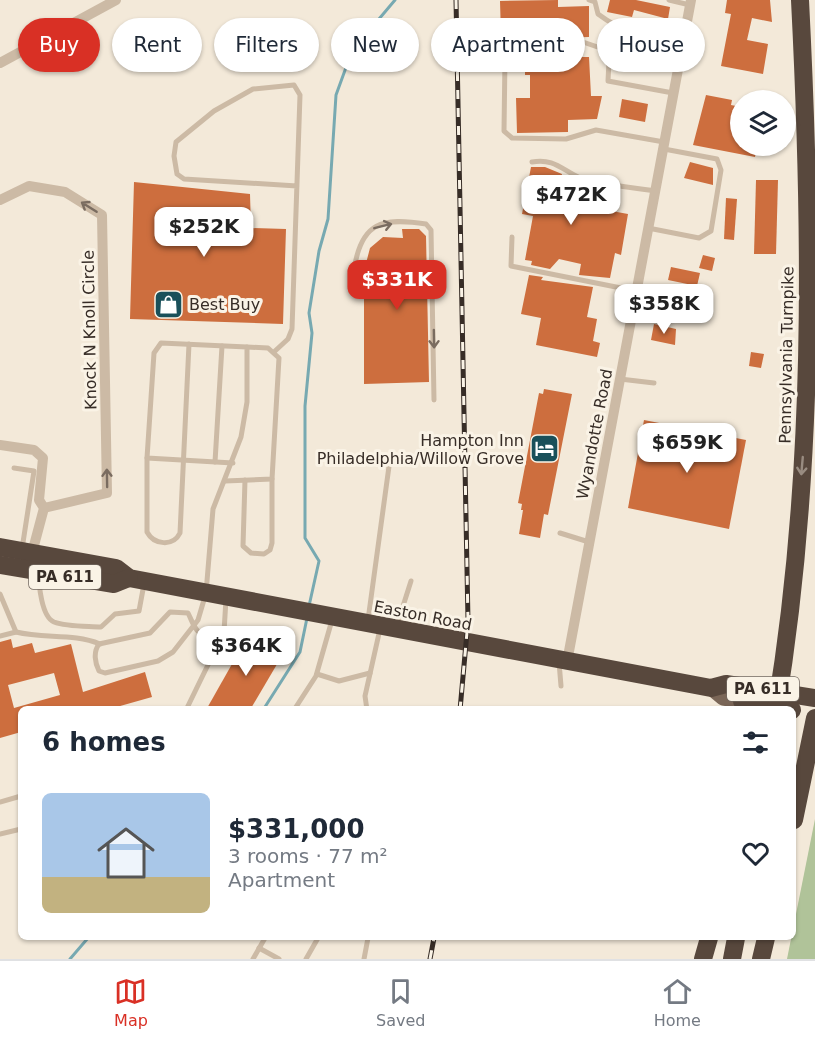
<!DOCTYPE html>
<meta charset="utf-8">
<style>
body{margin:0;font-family:"DejaVu Sans",sans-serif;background:#f6f6f7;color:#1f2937;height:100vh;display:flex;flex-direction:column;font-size:22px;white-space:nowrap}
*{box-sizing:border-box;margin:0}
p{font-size:20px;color:#747a83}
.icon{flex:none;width:33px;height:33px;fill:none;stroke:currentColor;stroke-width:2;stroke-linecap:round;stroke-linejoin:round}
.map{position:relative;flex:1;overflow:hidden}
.drawer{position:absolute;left:18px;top:706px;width:778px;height:234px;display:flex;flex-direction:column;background:#fff;border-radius:9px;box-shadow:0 2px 4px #0004}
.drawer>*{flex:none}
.hud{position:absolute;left:18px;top:18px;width:780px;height:54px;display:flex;gap:12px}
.buttons{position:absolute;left:730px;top:90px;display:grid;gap:12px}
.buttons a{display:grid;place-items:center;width:66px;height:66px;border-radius:50%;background:#fff;box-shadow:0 2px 4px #0004;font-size:30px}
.price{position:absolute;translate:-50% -51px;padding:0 14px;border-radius:12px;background:#fff;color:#222;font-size:20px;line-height:39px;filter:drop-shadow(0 2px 3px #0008)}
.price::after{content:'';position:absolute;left:50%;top:36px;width:18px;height:14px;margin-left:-9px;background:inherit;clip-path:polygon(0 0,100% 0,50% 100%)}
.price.selected{background:#d93025;color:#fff}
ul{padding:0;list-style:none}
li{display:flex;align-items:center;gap:18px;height:150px;padding:0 24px}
li span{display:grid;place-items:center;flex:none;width:168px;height:120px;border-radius:9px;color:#555}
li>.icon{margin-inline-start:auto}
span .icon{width:72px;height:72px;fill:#fffc;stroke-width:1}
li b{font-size:26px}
h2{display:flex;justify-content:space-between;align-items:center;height:72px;padding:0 24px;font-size:26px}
.tag{padding:0 21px;border-radius:27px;background:#fff;box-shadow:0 2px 4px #0004;font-size:21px;line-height:54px}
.tag.selected{background:#d93025;color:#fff}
.tabs{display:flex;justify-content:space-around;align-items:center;height:84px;border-top:2px solid #e0e1e3;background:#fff;font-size:16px;color:#747a83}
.tabs a{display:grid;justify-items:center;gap:3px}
.tabs .selected{color:#d93025}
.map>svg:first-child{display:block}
</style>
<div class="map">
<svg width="815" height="959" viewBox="0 0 815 959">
<rect width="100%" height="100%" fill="#f3e9d9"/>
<polygon fill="#b0c399" points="815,819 815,959 787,959"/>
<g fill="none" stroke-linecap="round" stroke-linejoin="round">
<g stroke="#77a9b1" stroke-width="3">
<polyline points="309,606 319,561 305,538 305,406 312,333 309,313 319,251 328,219 336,95 352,51 395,0"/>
<polyline points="263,710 300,652 307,618"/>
<polyline points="70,959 88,938"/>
</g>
</g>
<g fill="#cd6e3e" fill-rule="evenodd">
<polygon points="558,0 558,7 589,6 589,37 519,39 519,36 501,36 500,1"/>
<polygon points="610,0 636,0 670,7 668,19 634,10 632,17 607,12"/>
<polygon points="727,0 770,0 772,22 752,18 747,40 768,44 763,74 721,66 731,14 725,13"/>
<polygon points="567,47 567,57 589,57 591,96 602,96 597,119 568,120 568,132 517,133 516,98 530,98 530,75 525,75 525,66 520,66 519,49"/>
<polygon points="706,95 732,100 731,105 741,107 741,146 757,146 755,157 693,145"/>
<polygon points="622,99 648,104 645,122 619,117"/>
<polygon points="690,162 713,168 713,185 684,178"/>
<polygon points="531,167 545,167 562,174 559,190 608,198 606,210 628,214 621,255 615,253 610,278 579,275 581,264 559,259 550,269 531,265 532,261 525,260 533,216 522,214"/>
<polygon points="756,180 778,180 776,254 754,254"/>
<polygon points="134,182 250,194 251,228 286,229 283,324 130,319"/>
<polygon points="726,198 737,199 734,240 724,239"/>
<polygon points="402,229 419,229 426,236 429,382 364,384 364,271 370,248 383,237 403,238"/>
<polygon points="703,255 715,258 712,271 699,268"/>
<polygon points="671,267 700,273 697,286 668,280"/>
<polygon points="529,275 543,277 541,280 593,287 587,317 597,319 593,341 600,343 597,357 536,345 541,318 521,314"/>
<polygon points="654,324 676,329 675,345 651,340"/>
<polygon points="751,352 764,354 761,368 749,366"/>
<polygon points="544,389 572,394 548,515 544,514 540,538 519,534 523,510 521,510 522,504 518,503 539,393 543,394"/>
<polygon points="644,420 746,440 729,529 628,508"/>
<polygon points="249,634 283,654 250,710 206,710"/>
<path d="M11 639 13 648 32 643 35 653 71 644 83 692 145 672 152 697 106 710H21V732L0 738V642ZM54 673 60 695 14 708 8 685Z"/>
</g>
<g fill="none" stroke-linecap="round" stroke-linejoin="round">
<g stroke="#ccbaa5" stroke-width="5">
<path d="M589 0 595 2 598 14C623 33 651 40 682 46"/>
<polyline points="669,0 690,5"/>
<polyline points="615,53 583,42 514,44 505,57 504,131 512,138 566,139 596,130 664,142"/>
<polyline points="673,93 608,81 609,61 615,53 679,61"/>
<path d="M532 162C554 158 562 170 580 178 597 185 635 187 655 191"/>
<polyline points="648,228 699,238 711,231 721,170 717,159 664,149"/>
<polyline points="512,237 511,266 636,291"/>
<path d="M354 270C361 222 382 217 426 224L431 230 434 400"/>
<polyline points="275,351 288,339 292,329 300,95 294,85 253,89 214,111 176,142 174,156 177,174 184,179 297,186"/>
<polyline points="620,379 654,383"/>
<path d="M147 458V532C154 545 173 547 180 533L189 344"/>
<polyline points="215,462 222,346"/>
<path d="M233 463 147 458 154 353 161 343 247 347V402L241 437 213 509 206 593 198 620 173 652 158 661 105 673 99 671C95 663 93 652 99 644L150 633 170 612 188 613C196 629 194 634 216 638 235 623 254 629 277 634"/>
<polyline points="14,468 34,471 22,549"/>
<polyline points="245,480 243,546 251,553 264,554 270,550 272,543 272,479"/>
<polyline points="225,481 272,479 279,358 268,348 247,347"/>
<polyline points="560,533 589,542"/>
<path d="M40 574C38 585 42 617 54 622 67 627 86 626 101 627L115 614 139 611 144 584"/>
<polyline points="0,594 16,632 0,636"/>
<polyline points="368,620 390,459"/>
<polyline points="397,625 411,581"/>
<path d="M16 632C44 639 73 633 100 644"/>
<polyline points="559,662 561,686"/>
<polyline points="317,674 339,681 370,673"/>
<polyline points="186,710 224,632 226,599"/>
<polyline points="294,710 316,676 332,620"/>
<polyline points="367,710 365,696 380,629"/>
<polyline points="0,802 21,796"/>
<polyline points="0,834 21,829"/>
<polyline points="259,948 279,959"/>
<polyline points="253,959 265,938"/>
<polyline points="306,959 318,938"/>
<polyline points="364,959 368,938"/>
</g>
<g stroke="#ccbaa5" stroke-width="10">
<polyline points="0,63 116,0"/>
<polyline points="0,200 29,186 65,192 102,215 107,493 44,508"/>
<polyline points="0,445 34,450 43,458 39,500 44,508 32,553"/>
<polyline points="567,662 691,0"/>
</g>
<polyline stroke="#7a6657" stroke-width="15" points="711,688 723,698 742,701"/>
<g stroke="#58483d" stroke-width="18">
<polyline points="0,547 116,568 129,578 711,688 726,684 815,698"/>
<polyline points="0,565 114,584 129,578"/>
<polyline points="742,701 792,710"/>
<path d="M776 710C815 475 812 236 800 0"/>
<polyline points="794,820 815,718"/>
<polyline points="703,959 709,938"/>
<polyline points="732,959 736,938"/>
<polyline points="761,959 766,938"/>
</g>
<defs>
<g id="rail">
<polyline points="456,0 468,621 460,710"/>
<polyline points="430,959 434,938"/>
</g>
</defs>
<use href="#rail" stroke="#372d27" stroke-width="5"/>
<use href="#rail" stroke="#faf3e6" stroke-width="3" stroke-dasharray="9" stroke-linecap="butt"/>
</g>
<defs><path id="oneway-shaft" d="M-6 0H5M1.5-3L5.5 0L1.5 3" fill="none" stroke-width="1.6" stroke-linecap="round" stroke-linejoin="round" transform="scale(1.5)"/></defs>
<g stroke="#7a6c60">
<use href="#oneway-shaft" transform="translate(89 207) rotate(-148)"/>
<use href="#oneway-shaft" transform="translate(383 226) rotate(-14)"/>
<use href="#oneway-shaft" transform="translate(434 339) rotate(89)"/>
<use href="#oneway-shaft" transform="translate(107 478) rotate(-91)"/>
</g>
<use stroke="#998c81" href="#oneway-shaft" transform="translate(802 466) rotate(95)"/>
<defs>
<symbol id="shop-square" viewBox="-11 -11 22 22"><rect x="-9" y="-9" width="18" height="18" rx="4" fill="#1a505a" stroke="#faf3e6"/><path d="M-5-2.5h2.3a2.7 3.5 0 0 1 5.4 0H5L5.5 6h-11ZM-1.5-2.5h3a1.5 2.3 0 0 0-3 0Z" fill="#fff"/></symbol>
<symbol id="hotel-square" viewBox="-11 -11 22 22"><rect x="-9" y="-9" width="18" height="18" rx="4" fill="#1a505a" stroke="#faf3e6"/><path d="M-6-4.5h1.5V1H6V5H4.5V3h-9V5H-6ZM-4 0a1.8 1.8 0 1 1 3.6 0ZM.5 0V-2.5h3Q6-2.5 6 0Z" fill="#fff"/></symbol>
</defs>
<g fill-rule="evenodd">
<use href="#shop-square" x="152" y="288" width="33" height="33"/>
<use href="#hotel-square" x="528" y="432" width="33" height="33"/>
</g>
<g text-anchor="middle" stroke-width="6" stroke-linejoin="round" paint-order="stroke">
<g fill="#faf3e6" stroke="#726860" stroke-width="1.5">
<rect x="29" y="565" width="72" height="24" rx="4.5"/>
<rect x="727" y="677" width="72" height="24" rx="4.5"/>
</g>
<g font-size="15" font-weight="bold" fill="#372d27">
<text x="65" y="582">PA 611</text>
<text x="763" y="694">PA 611</text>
</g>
<g font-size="16" fill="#372d27" stroke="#faf3e6" text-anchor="start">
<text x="189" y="310">Best Buy</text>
<text x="524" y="446" text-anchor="end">Hampton Inn<tspan x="524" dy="18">Philadelphia/Willow Grove</tspan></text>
</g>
<g font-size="16" fill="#372d27" stroke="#faf3e6">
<text transform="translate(89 330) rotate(-91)" y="6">Knock N Knoll Circle</text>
<text transform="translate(786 355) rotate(-89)" y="6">Pennsylvania Turnpike</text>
<text transform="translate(594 434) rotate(-79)" y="6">Wyandotte Road</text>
<text transform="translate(423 615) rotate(11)" y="6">Easton Road</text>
</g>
</g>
</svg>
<div class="buttons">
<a><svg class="icon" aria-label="layers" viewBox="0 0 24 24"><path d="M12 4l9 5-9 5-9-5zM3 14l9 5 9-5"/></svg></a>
</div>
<b class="price" style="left:571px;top:226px">$472K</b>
<b class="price" style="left:204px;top:258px">$252K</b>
<b class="price selected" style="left:397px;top:311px">$331K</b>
<b class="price" style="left:664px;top:335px">$358K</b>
<b class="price" style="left:687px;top:474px">$659K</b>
<b class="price" style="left:246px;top:677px">$364K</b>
<div class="hud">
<a class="tag selected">Buy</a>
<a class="tag">Rent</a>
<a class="tag">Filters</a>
<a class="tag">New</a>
<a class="tag">Apartment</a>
<a class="tag">House</a>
</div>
<section class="drawer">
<h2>6 homes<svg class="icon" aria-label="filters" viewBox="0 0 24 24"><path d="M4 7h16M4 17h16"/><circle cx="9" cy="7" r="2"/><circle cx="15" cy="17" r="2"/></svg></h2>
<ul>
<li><span style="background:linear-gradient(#a9c7e8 70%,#c2b280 0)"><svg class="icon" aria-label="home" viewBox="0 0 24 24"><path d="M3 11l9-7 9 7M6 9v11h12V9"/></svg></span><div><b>$331,000</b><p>3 rooms · 77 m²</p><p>Apartment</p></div><svg class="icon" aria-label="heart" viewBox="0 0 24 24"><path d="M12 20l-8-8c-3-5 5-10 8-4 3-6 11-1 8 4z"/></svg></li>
</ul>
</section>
</div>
<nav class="tabs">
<a class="selected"><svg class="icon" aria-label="map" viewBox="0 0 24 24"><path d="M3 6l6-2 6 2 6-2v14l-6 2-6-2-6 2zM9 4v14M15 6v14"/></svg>Map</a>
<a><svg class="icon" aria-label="saved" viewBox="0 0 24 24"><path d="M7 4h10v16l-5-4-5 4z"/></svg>Saved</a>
<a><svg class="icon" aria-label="home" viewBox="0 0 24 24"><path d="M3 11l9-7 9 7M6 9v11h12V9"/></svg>Home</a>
</nav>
